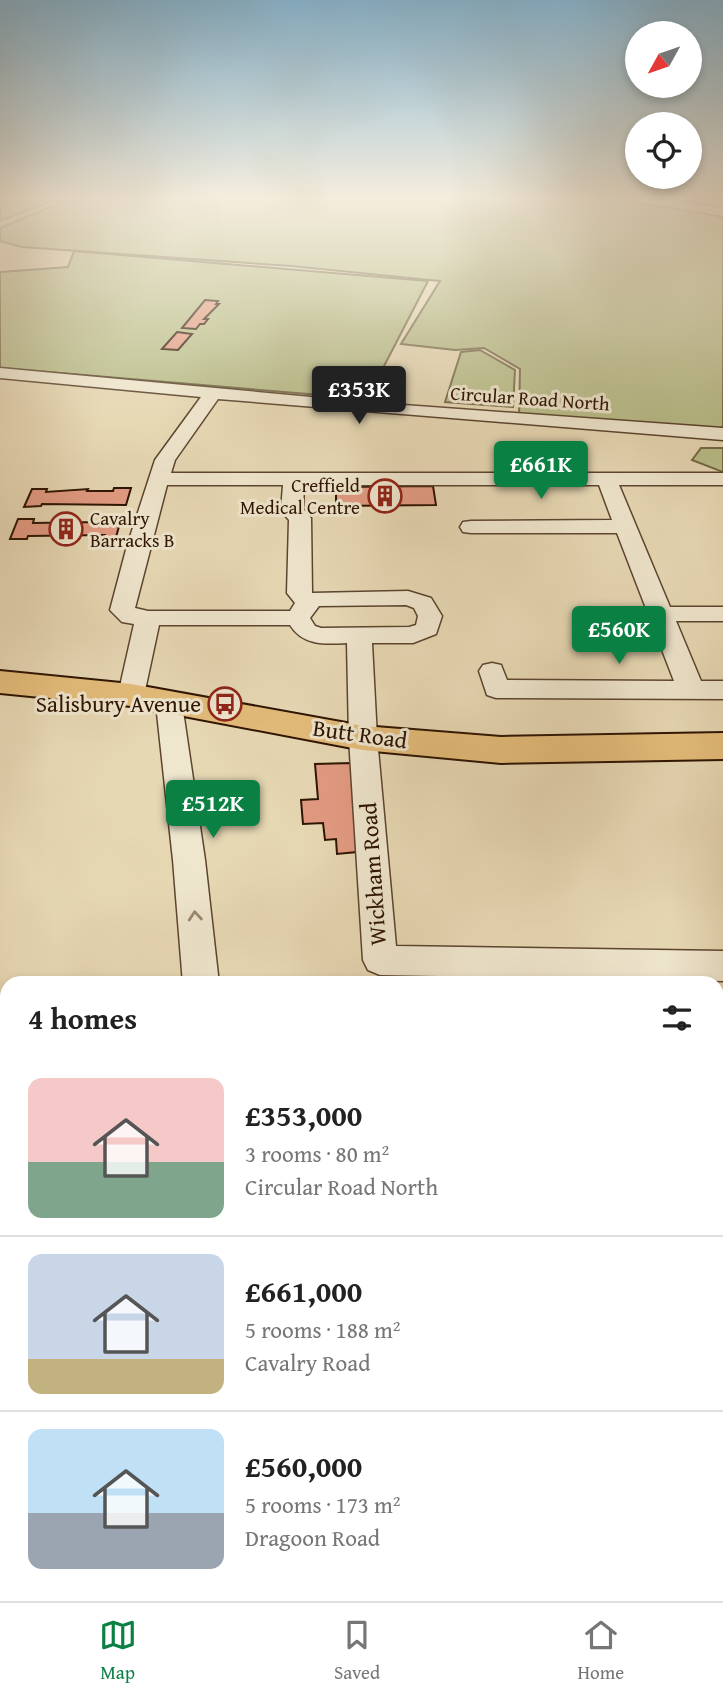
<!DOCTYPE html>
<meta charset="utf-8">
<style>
body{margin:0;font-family:"Gentium Book Plus",serif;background:#f6f6f6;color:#222;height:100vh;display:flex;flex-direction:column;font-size:26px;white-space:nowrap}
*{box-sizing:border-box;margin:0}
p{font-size:23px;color:#767676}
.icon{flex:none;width:38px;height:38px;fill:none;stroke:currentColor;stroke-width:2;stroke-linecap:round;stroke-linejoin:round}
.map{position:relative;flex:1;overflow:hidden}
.sheet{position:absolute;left:0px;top:976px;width:724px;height:625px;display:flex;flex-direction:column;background:#fff;border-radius:21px 21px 0 0;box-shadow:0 4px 10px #0003}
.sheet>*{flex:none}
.needle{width:46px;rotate:230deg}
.tools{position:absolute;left:625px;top:21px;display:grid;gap:14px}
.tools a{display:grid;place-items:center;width:77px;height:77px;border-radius:50%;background:#fff;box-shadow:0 4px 10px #0003;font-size:35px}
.price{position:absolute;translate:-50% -60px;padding:0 16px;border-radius:7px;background:#0b8043;color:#fff;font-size:23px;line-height:46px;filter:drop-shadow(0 2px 4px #0008)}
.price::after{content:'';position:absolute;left:50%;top:42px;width:21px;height:16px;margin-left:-10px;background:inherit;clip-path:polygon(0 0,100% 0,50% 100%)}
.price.active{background:#222;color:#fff}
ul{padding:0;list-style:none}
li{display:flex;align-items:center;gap:21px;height:175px;padding:0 28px}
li+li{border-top:2px solid #e0e0e0}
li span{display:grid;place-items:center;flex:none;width:196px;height:140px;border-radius:14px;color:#555}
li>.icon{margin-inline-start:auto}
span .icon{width:84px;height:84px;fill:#fffc;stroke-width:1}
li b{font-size:30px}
h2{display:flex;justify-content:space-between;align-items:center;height:84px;padding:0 28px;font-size:30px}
.menu{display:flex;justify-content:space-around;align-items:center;height:98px;border-top:2px solid #e0e0e0;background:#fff;font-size:19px;color:#767676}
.menu a{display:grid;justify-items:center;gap:4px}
.menu .active{color:#0b8043}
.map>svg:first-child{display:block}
</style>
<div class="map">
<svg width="723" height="1601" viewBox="0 0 723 1601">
<rect width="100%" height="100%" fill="#e7d8b4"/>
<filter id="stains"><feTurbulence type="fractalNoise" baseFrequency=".00286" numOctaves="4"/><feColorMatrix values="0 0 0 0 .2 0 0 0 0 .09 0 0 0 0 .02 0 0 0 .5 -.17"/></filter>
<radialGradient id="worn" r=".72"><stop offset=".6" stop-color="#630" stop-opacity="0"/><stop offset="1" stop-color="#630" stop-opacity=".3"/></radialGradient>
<g fill="#b9be8a" stroke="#736846" stroke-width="2">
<polygon points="0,197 63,197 0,221"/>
<polygon points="106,197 624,197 685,207 723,218 723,435 519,419 520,369 484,348 455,350 401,344 440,281 291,266 22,247 0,241 0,228 67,200"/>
<polygon points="74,251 428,281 367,399 0,368 0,272 68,267"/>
<polygon points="480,350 515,370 513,407 445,402 461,352"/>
<polygon points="701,448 723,448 723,472 692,460"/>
</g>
<g fill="#e39b83" stroke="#2d1302" stroke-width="2">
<polygon points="205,300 218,301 216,304 219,304 204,319 208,319 204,324 200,324 196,329 182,328"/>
<polygon points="177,332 192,334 178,350 162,349"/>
<polygon points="433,486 436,505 336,506 336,487"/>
<polygon points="114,488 131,488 126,505 42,504 41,506 24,507 32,489 47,489 46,492 88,489 87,491 113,491"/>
<polygon points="128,518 126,523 120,523 116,537 105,537 105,535 28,536 27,539 10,539 18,519 34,519 33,523 103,522 104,519"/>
<polygon points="351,763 357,852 337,854 336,839 325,840 323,823 303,824 301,800 318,799 315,764"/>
<polygon points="7,1169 7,1290 0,1291 0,1170"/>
<polygon points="718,1343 723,1344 723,1394 718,1394"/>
<polygon points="718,1549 723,1550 723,1601 682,1594 718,1594"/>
<polygon points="341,1594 401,1594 401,1601 341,1596"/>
<rect x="426" y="1594" width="48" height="7"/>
<polygon points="504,1594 551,1594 550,1601 533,1601"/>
<rect x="588" y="1594" width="47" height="7"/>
</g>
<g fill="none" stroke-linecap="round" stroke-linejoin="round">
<defs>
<g id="minor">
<polygon points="629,197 656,197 723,208 723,216 635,201"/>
<path d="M0 368 376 403 723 428V440L218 399 175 460 171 473H723V485H619L670 607H723V621H676L701 681H723V699L496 698 487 695 479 671 483 665 492 663 501 665 507 680 674 681 617 533H471L463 532 460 527 463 522 471 521 612 520 599 485H304L303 509 311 518 312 593 408 591 431 598 442 616 436 634 413 643H372L377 738 396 946 723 951V981L380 975 368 970 363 960 349 738 347 643C325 644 303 646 290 625H159L144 695 140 701 131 704 122 701 118 695 134 624 122 622 110 610 127 546 155 460 201 397 0 378ZM167 485H283L281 511 289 520 287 593 295 603 290 611H148L135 608ZM406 605 414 608 418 616 416 625 409 627 321 628 315 626 310 618 319 606Z"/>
<polygon points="169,695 179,698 182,704 205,860 219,984 183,984 173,860 156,704 159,698"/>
</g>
<g id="major">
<polygon points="0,671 131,684 363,726 501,737 723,733 723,759 501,763 363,750 131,706 0,693"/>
<polygon points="0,1328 7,1330 7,1390 0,1388"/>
<rect x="718" y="1443" width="5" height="64"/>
</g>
</defs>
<use href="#minor" stroke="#5c442e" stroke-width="3"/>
<use href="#major" stroke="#2d1302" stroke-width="4"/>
<use href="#minor" fill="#efe6ce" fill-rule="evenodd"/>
<use href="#major" fill="#e4bc7a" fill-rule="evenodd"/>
</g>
<defs><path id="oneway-chevron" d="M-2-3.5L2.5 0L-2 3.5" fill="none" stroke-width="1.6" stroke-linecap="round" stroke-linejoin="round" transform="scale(1.75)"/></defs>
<use stroke="#988772" href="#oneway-chevron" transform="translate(195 916) rotate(-95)"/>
<linearGradient id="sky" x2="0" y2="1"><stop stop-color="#87b6d2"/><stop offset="0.47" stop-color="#f4eddd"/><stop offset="1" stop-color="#f4eddd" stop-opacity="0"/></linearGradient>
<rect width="723" height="421" fill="url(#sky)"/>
<defs>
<symbol id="building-ring" viewBox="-11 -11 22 22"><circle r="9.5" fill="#efe6ce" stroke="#8f2418" stroke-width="1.5"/><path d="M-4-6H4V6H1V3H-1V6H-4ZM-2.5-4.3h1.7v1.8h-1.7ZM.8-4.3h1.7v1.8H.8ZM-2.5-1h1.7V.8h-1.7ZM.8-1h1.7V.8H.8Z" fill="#8f2418"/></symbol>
<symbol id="bus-ring" viewBox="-11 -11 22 22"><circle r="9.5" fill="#efe6ce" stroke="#8f2418" stroke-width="1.5"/><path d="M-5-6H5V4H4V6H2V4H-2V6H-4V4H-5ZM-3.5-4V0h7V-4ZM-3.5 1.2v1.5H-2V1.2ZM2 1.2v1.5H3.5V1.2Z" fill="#8f2418"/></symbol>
</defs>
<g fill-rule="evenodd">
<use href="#building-ring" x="366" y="477" width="38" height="38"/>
<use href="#building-ring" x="47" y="510" width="38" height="38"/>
<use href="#bus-ring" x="206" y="685" width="38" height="38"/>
</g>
<g text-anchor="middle" stroke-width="6" stroke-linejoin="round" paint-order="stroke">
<g font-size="19" fill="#2d1302" stroke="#efe6ce">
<text transform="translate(530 398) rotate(4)" y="7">Circular Road North</text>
</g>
<g font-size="19" fill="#2d1302" stroke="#efe6ce" text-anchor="end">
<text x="360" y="492">Creffield<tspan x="360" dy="22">Medical Centre</tspan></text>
<text x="90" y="525" text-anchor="start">Cavalry<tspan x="90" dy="22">Barracks B</tspan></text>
</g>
<g font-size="23" fill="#2d1302" stroke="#efe6ce" text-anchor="end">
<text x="201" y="712">Salisbury Avenue</text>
</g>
<g font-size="23" fill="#2d1302" stroke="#efe6ce">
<text transform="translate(360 734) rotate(8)" y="8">Butt Road</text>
<text transform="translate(373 874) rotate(-94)" y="8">Wickham Road</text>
</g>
</g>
<rect width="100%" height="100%" filter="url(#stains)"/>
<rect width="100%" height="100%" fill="url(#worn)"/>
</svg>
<div class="tools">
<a><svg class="needle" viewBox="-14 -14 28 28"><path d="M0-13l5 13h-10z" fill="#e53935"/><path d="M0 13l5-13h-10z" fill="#767676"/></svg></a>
<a><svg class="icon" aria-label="locate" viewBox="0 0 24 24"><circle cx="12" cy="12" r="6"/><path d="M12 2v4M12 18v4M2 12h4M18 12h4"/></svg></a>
</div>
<b class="price active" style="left:359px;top:426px">£353K</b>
<b class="price" style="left:541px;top:501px">£661K</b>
<b class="price" style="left:619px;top:666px">£560K</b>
<b class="price" style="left:213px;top:840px">£512K</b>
<section class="sheet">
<h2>4 homes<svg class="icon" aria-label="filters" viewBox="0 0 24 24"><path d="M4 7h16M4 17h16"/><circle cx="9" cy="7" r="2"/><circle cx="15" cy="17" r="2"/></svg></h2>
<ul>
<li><span style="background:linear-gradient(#f6c9c9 60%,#7fa58c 0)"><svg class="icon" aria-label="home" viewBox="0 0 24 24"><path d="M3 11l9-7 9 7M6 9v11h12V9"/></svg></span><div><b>£353,000</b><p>3 rooms · 80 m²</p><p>Circular Road North</p></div></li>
<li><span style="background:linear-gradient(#c9d6e8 75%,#c2b280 0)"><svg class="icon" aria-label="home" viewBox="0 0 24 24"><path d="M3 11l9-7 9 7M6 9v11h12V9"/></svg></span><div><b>£661,000</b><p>5 rooms · 188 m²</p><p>Cavalry Road</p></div></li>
<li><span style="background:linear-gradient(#bfe0f5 60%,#9aa5b1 0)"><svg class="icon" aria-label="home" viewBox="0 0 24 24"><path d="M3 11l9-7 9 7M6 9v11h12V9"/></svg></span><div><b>£560,000</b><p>5 rooms · 173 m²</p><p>Dragoon Road</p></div></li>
</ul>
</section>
</div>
<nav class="menu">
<a class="active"><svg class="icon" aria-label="map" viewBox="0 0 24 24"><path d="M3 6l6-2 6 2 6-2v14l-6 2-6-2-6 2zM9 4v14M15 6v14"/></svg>Map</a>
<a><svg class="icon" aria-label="saved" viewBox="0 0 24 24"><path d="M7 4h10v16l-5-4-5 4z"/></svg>Saved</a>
<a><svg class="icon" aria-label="home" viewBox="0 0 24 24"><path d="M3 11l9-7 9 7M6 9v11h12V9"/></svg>Home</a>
</nav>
